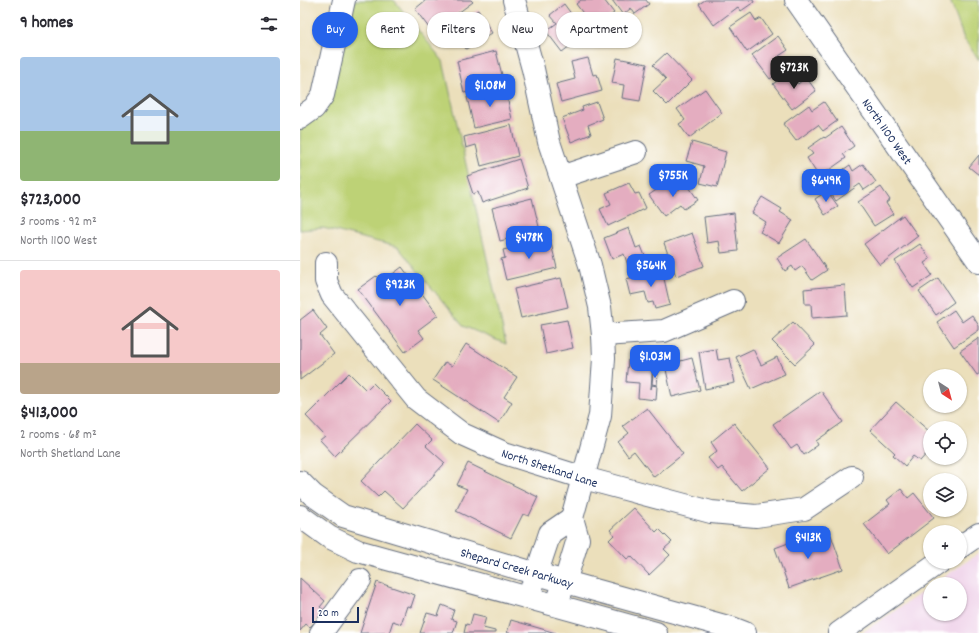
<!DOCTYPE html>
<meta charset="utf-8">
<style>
body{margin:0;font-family:Dekko,sans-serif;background:#f2f2f3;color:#2b2b33;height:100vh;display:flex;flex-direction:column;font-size:15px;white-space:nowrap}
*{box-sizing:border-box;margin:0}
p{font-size:13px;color:#7c7c81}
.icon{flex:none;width:22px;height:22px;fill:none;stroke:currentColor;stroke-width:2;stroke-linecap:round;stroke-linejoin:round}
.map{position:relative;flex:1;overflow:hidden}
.sheet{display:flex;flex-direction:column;background:#fff;width:300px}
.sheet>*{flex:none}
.guide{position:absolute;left:12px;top:12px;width:380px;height:36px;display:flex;gap:8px}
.needle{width:26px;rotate:144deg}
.buttons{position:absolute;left:623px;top:369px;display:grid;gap:8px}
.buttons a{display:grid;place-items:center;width:44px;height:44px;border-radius:50%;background:#fff;box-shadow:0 1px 3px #0004;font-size:20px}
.scale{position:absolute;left:12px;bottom:10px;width:47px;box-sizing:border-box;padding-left:4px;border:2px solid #1b2f5e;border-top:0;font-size:11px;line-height:14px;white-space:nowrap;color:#1b2f5e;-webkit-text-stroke:3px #fff;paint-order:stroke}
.price{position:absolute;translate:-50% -34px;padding:0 9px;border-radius:8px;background:#2563eb;color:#fff;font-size:13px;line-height:26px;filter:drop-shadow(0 1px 2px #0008)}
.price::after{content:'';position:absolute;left:50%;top:24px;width:12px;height:9px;margin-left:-6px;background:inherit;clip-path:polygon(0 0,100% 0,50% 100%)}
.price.on{background:#222;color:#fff}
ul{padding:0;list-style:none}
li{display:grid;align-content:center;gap:8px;height:212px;padding:0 20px}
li+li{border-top:1px solid #e1e1e2}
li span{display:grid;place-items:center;height:124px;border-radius:4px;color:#555}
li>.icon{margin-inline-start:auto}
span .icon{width:72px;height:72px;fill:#fffc;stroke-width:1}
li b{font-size:17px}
h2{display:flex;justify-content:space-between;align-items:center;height:48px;padding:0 20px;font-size:17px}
.chip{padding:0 14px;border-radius:18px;background:#fff;box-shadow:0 1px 3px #0004;font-size:14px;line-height:36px}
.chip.on{background:#2563eb;color:#fff}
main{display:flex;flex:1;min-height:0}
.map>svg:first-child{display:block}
</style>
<main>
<section class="sheet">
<h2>9 homes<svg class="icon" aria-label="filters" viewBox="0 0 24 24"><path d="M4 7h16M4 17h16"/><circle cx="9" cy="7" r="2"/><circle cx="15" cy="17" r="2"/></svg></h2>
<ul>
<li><span style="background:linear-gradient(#a9c7e8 60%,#8fb573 0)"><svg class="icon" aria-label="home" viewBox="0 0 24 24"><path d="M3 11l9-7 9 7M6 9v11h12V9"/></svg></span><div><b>$723,000</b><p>3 rooms · 92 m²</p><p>North 1100 West</p></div></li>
<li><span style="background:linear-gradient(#f6c9c9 75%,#b9a48a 0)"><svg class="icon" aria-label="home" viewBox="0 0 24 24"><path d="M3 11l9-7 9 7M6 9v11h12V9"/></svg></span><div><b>$413,000</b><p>2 rooms · 68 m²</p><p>North Shetland Lane</p></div></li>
</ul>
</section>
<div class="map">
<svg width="679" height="633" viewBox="0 0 679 633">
<rect width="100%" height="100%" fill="#fff"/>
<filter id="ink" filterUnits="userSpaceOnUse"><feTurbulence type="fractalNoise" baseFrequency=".025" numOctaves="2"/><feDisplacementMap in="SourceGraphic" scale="8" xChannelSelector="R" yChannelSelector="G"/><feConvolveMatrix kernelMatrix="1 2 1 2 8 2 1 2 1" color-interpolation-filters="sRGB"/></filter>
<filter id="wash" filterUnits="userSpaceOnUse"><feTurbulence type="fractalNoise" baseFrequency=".012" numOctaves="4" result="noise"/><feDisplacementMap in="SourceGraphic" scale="16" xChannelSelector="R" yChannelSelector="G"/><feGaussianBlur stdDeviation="0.9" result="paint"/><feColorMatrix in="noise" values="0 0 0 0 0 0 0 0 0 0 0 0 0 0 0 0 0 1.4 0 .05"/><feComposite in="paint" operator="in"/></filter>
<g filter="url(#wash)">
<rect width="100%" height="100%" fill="#ebdfbb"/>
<polygon fill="#eed0e8" points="679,553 679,633 562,633 630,587 630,614 660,614 660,584 634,584"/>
<g fill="#bdd276" stroke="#6c806a">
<polygon points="54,0 94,0 143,61 206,344 163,326 98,247 23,228 0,230 0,125"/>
<polygon points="650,0 679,0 679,60 664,39"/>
</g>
<g id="blocks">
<g fill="#e4adc0">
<polygon points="126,0 171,0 173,2 132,32 115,9"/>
<polygon points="281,0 304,0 314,13 294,28 276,4"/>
<polygon points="312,0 346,0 349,4 335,14 331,8 323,15"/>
<polygon points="405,0 453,0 454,2 441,11 438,7 414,25 399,4"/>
<polygon points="264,4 286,34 262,52 246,31 257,23 250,15"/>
<polygon points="178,10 192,33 166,49 152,26"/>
<polygon points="451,13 456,21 461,18 472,34 447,52 430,27"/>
<polygon points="478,36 488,50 479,56 487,67 470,79 452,55"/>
<polygon points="196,51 204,83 164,93 157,61"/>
<polygon points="366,53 392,80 367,105 353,91 366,79 353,65"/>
<polygon points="288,58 293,75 297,74 302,91 261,102 256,84 275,79 271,62"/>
<polygon points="317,58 347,64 340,101 322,98 324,85 312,83"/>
<polygon points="489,72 498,84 506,77 516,91 492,109 473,84"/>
<polygon points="205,88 212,119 174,128 167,97"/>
<polygon points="405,89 422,113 389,138 379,124 385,120 377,109"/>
<polygon points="297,102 303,119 288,125 291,134 271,142 262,118 283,110 282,107"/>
<polygon points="524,102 537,121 523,131 518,125 496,141 483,124 509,105 512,110"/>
<polygon points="211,125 218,156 181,166 176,145 166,148 164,137"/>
<polygon points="541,127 554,146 543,154 546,158 519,177 507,158 513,154 508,148 524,137 525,138"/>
<polygon points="392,142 426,152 417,187 400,183 404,166 386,161"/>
<polygon points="679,155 679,175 669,167"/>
<polygon points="219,159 228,188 182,203 178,192 173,194 167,176"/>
<polygon points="563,164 576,182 564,190 560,184 536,201 524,183 550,165 553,171"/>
<polygon points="368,182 375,192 387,184 398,200 384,209 380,204 364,216 349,195"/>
<polygon points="329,183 335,194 339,193 346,208 308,226 300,209 311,204 306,193"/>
<polygon points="581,187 590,200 586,203 593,214 574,226 558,202"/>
<polygon points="527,191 538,206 525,215 515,199"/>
<polygon points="462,197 482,209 480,212 493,220 479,243 460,232 466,222 452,213"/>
<polygon points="232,198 240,231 200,241 192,208"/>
<polygon points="434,213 438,251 421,253 419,241 407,243 404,217"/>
<polygon points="603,215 618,236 580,265 564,244"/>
<polygon points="329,228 336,248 341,246 347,261 329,268 324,254 312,259 304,238"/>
<polygon points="392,233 404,266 376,276 364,243"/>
<polygon points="250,239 257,268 206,280 201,259 205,258 203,250"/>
<polygon points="506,239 527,270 512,280 502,266 495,271 492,266 485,271 477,258"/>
<polygon points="620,244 630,259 624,263 632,275 613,288 595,261"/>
<polygon points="102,267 138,315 118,330 124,338 105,352 58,289 76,276 82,282"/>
<polygon points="362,270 370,305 355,309 353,302 348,303 345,292 330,295 326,279"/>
<polygon points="261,278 268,307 221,318 214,289"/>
<polygon points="638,278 654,302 636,315 619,291"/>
<polygon points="545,285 547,315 512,318 511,304 505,304 504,289"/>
<polygon points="13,310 27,329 20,335 34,354 0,380 0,320"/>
<polygon points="654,310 662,322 672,315 679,326 679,330 654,347 637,322"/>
<polygon points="267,320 273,348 246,354 240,325"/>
<polygon points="493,322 515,345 495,364 472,341"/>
<polygon points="679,338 679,374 677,375 660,351"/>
<polygon points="166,344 217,377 204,397 212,402 199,423 133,380 145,362 152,366"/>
<polygon points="416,349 418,360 430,358 435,383 405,389 399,352"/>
<polygon points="453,349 461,365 477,357 485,374 451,389 436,357"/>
<polygon points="392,358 400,390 372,397 365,365"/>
<polygon points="328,360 353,361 351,389 352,385 357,386 356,400 338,398 339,383 326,382"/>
<polygon points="49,373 66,390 73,383 91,401 35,456 20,440 25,436 6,416"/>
<polygon points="353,373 358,373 357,385 352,384"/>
<polygon points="521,391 543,422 516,441 518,445 504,455 497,445 491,449 473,424"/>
<polygon points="596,402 630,432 630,450 620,461 613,456 605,466 593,455 595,453 570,430"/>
<polygon points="347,408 383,454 354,477 334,451 328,456 318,442 329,433 323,426"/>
<polygon points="434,423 470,468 442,491 422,467 418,470 408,458 417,451 411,442"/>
<polygon points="115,424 132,440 126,446 145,463 103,508 84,491 78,497 61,481"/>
<polygon points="168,463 238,497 229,516 223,514 211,538 156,511 167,489 157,485"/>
<polygon points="601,489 608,498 614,493 634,518 587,554 564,524 590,504 587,500"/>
<polygon points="334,508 356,532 359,529 372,542 364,549 370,555 349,575 331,556 327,559 309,540 314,535 310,530"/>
<polygon points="531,535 543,569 489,588 475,548 499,539 502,546"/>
<polygon points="0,578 25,601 20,607 25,611 10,627 6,624 0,631"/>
<polygon points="77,582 115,595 111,607 107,606 101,624 93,621 89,633 60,633"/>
<polygon points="142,605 154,610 151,619 157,621 153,633 120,633 127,613 138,616"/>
<polygon points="173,614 186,617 183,628 195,631 195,633 164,633 166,624 170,625"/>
<polygon points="211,620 256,633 207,633"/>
</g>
</g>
</g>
<g filter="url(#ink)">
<use href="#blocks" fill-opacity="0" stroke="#646d7f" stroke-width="1"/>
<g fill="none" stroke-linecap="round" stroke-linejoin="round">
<defs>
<g id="minor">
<polyline points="214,0 233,69 249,142 290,265 300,307 303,335 304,358 300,416 272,518 278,539 265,582 256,605"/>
<polyline points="496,0 679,262"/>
<polyline points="0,118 14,108 23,95 44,0"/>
<polyline points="261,177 336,152"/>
<polyline points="26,263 26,281 32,295 116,399 162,434 204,453 284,478 411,512 456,516 504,509 552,477"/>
<polyline points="303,335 364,331 433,301"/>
<polyline points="0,482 13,495 43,516 237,574 432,628 445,633"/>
<polyline points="0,516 29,537 58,551 356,633"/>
<polyline points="660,547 679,534"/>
<polyline points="232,587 250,533 272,518"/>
<polyline points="21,633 60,580"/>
<polyline points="539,633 639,562"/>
</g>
</defs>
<use href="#minor" stroke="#646d7f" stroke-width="24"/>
<use href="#minor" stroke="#fff" stroke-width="22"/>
</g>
</g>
<g text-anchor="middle" stroke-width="3" stroke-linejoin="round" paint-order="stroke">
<g font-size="13" fill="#1b2f5e" stroke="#fff">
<text transform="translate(588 131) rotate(55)" y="5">North 1100 West</text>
<text transform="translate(250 467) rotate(18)" y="5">North Shetland Lane</text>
<text transform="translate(217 567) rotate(16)" y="5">Shepard Creek Parkway</text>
</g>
</g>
</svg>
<div class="buttons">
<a><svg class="needle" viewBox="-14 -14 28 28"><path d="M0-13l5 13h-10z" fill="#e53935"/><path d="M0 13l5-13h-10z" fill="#7c7c81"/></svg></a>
<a><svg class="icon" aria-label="locate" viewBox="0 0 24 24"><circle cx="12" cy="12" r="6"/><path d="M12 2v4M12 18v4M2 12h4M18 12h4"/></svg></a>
<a><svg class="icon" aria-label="layers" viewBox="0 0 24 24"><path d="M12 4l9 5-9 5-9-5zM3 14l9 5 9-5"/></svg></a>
<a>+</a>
<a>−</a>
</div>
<div class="scale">20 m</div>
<b class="price on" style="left:494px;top:90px">$723K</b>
<b class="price" style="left:190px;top:108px">$1.08M</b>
<b class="price" style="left:373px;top:198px">$755K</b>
<b class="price" style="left:526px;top:203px">$649K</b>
<b class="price" style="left:229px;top:260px">$478K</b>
<b class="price" style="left:351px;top:288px">$564K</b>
<b class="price" style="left:100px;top:307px">$923K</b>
<b class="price" style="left:355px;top:379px">$1.03M</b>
<b class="price" style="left:508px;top:560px">$413K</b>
<div class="guide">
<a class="chip on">Buy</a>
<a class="chip">Rent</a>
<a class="chip">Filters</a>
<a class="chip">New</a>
<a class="chip">Apartment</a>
</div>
</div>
</main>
